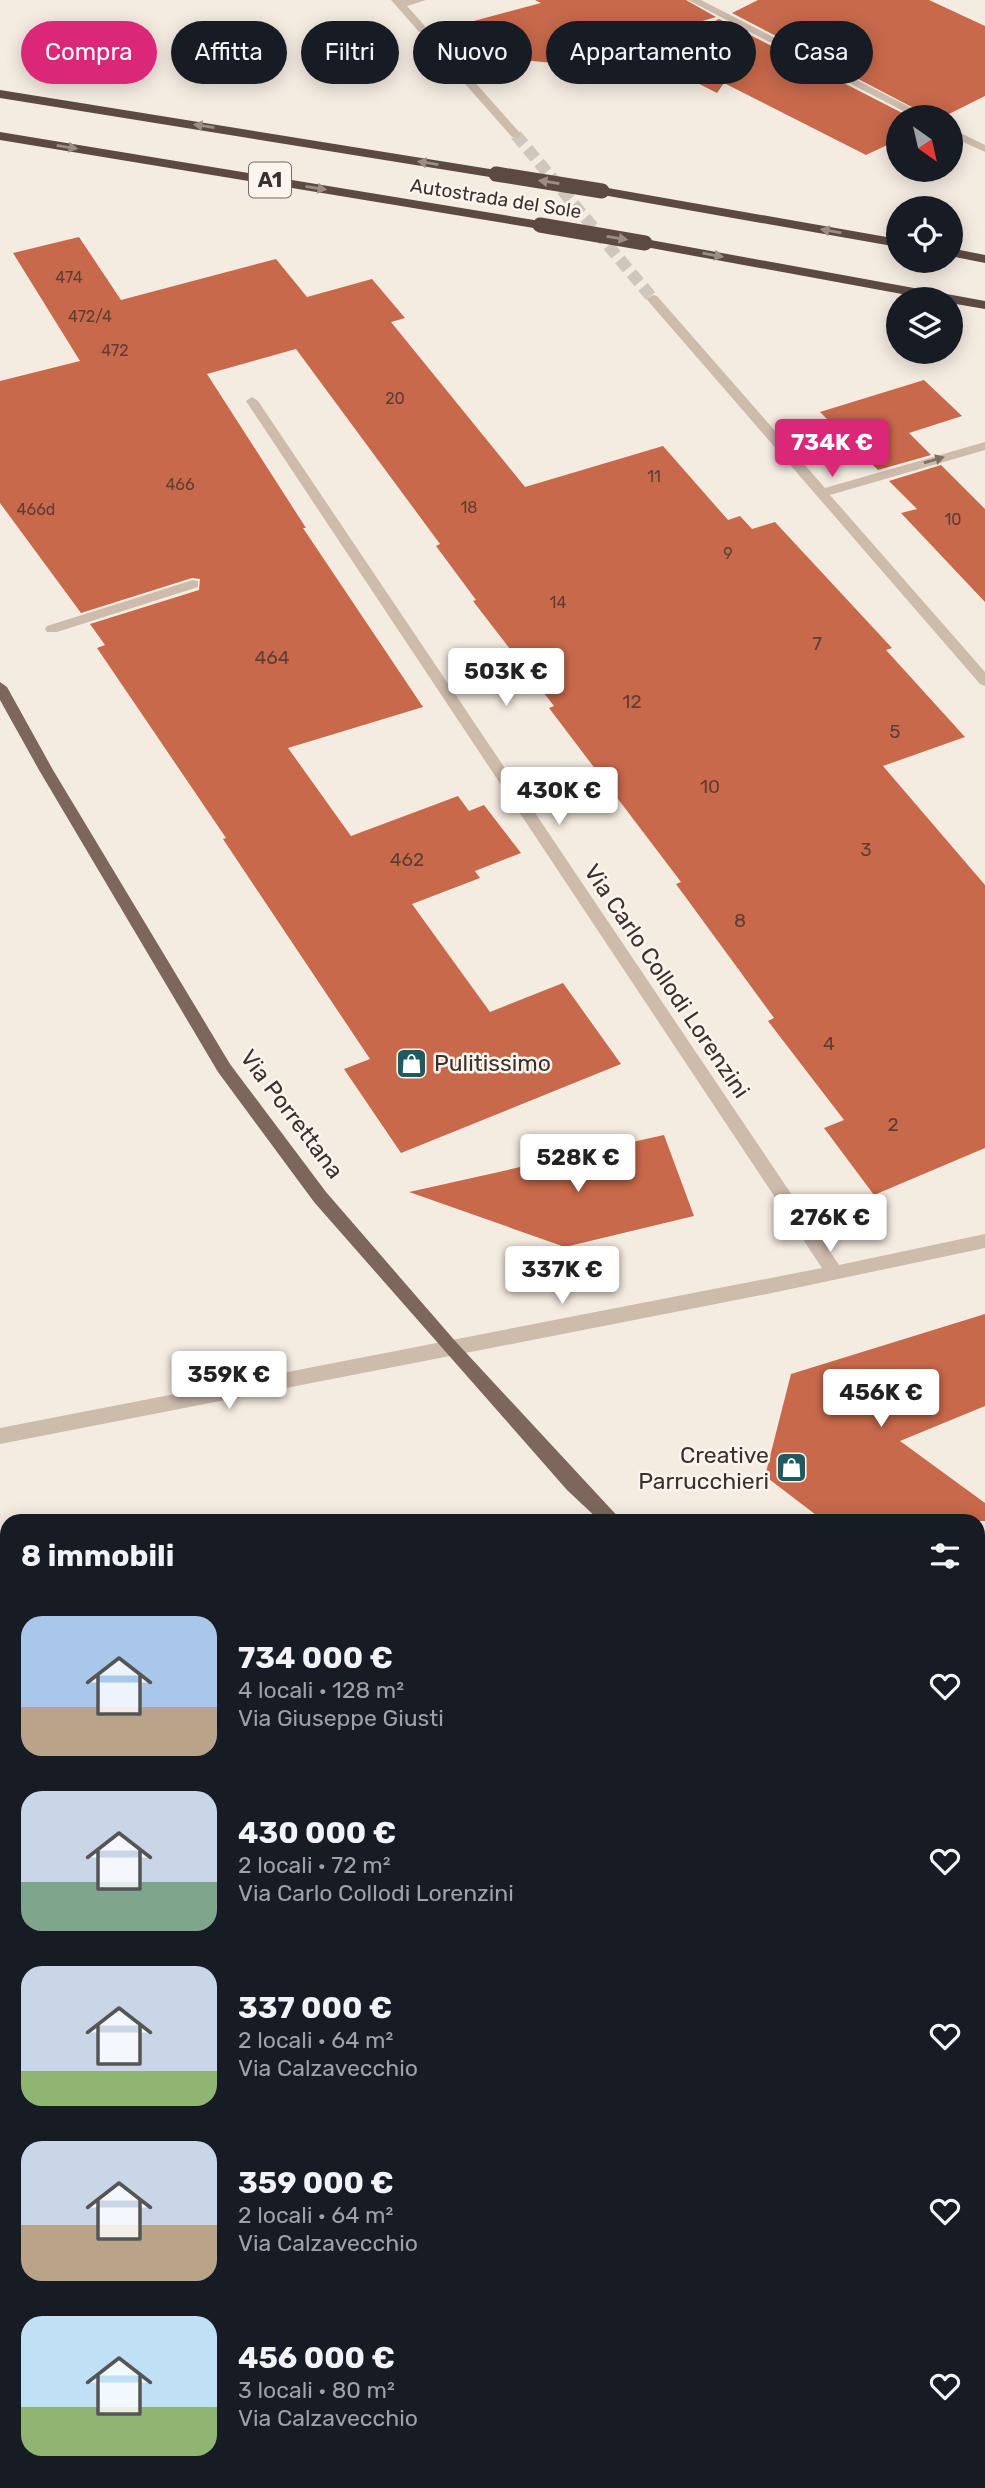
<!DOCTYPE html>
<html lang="it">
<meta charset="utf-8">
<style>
body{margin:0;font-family:Rubik,sans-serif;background:#20242c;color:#f1f3f6;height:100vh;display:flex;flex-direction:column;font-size:26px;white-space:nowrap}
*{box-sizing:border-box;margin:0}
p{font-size:23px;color:#9ea1a6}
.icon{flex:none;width:38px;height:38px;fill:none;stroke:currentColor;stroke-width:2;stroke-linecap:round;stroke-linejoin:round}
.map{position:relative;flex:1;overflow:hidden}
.drawer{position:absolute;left:0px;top:1514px;width:985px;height:975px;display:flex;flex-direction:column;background:#171b24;border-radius:21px 21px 0 0;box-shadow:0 4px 18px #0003}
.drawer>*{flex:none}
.banner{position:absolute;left:21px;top:21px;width:943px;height:63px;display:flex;gap:14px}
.needle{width:46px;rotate:146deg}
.controls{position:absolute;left:886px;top:105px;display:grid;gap:14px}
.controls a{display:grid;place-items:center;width:77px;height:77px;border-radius:50%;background:#171b24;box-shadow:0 4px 18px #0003;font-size:35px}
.price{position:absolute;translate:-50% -60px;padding:0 16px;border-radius:7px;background:#fff;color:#222;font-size:23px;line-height:46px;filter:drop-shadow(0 2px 4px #0008)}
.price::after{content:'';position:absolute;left:50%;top:42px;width:21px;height:16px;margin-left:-10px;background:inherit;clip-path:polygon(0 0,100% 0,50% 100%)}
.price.active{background:#db2777;color:#fff}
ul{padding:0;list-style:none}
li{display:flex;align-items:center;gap:21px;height:175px;padding:0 21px}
li span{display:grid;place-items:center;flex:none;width:196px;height:140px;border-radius:21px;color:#555}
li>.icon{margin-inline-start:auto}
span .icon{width:84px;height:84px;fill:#fffc;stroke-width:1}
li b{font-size:30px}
h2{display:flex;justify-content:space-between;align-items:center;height:84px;padding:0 21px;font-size:30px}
.chip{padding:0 24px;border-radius:32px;background:#171b24;box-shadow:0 4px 18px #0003;font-size:24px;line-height:63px}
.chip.active{background:#db2777;color:#fff}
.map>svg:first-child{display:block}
</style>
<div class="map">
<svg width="985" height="2488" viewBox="0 0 985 2488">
<rect width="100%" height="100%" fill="#f4ebe1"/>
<g fill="#c8694b">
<polygon points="535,0 686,0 716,17 672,30 681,37 719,19 910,117 898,117 898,140 866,155 724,83 717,93 621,44 554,63 510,59 470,22 541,3"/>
<polygon points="758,0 929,0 985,26 985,96 943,117 931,117 732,13"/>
<polygon points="79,237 121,300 276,259 307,297 372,279 405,318 391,322 525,487 663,446 728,520 740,516 752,529 775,522 892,648 886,650 965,737 883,766 985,885 985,1148 874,1195 824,1128 844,1120 768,1021 774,1018 676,884 681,882 549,708 554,706 473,601 476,600 436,546 440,544 296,349 207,374 306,528 303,528 423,707 288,748 351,836 458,796 469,811 484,805 521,853 475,871 480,878 412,904 490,1012 563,983 621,1064 401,1153 344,1069 370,1059 223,839 226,838 97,648 105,645 90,624 199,590 200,579 192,578 81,613 0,503 0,381 80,361 13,253"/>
<polygon points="924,380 962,416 909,433 931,455 878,470 820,412"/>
<polygon points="941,465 985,509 985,602 901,513 917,509 889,481"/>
<polygon points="664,1135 694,1216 565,1247 409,1192"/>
<polygon points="985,1314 985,1406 900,1441 985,1503 985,1521 824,1521 765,1476 791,1374"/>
</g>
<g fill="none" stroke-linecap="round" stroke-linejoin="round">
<polyline stroke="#cfc6bd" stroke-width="12" stroke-dasharray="12 6" stroke-linecap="butt" points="516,135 653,299"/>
<g fill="#cdbbac" fill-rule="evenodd">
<polygon points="391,0 426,0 407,6 520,133 520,137 512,137"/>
<polygon points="688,0 701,0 929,117 915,117"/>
<polygon points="950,128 985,145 985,152 950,136"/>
<polygon points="653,295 657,296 825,488 985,442 985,450 830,495 985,672 985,686 980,684 649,302 647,299"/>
<polygon points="252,397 258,401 839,1265 985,1234 985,1248 767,1294 0,1444 0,1428 822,1268 246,401"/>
<polygon points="193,580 198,581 198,587 57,632 47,632 45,629 47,626"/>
<polygon points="0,2258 7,2261 7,2286 0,2283"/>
<polygon points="365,2482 399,2482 401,2488 367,2488"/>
<polygon points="743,2482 768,2482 766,2488 741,2488"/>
</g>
<g fill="#7d675c" fill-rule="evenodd">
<polygon points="0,682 7,687 53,770 230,1064 326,1192 456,1342 622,1521 600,1521 567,1490 314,1202 218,1072 39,770 0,700"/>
<polygon points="978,1833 985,1836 985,1859 978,1856"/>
</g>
<g fill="#5c4a42" fill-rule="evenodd">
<polygon points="0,90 496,170 503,174 496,178 0,98"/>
<polygon points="0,132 540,221 547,225 540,229 0,140"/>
<polygon points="602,187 898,239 898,247 597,194 597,188"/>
<polygon points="645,239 985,301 985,309 950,303 950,299 929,299 640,246 640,240"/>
<polygon points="950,248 985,255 985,263 950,256"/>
</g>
<g stroke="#5c4a42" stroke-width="15">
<polyline points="496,174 602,191"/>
<polyline points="540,225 645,243"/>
</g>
</g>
<defs><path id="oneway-solid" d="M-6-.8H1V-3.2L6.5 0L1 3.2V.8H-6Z" transform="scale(1.75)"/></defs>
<g fill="#9c8e87">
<use href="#oneway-solid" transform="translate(204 126) rotate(-171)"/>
<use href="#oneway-solid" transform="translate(67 147) rotate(9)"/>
<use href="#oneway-solid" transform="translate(428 163) rotate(-171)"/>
<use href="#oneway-solid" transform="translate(549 182) rotate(-171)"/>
<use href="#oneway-solid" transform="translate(316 188) rotate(9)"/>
<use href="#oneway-solid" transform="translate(831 231) rotate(-170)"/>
<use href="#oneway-solid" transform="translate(617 238) rotate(9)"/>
<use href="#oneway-solid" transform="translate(713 255) rotate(10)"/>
</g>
<use fill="#7d6f65" href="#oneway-solid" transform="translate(934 460) rotate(-16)"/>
<defs>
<symbol id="shop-square" viewBox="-11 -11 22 22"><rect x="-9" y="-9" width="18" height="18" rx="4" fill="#1f5a5e" stroke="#fbf5ee"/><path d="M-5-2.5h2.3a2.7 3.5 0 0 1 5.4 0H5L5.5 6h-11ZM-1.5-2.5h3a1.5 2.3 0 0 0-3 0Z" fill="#fff"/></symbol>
</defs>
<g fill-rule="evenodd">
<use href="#shop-square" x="394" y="1046" width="35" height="35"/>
<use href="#shop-square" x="774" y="1450" width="35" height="35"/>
</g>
<g text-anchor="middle" stroke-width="5" stroke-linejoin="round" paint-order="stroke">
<g font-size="16" fill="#5e3e33">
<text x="69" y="283">474</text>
<text x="90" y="322">472/4</text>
<text x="115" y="356">472</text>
<text x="395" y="404">20</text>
<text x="654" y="482">11</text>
<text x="180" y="490">466</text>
<text x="469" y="513">18</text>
<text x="36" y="515">466d</text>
<text x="953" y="525">10</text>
<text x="728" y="559">9</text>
<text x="558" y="608">14</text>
</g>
<g font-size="19" fill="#3b302b" stroke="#fbf5ee">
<text transform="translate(496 198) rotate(9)" y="7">Autostrada del Sole</text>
</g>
<g font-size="19" fill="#5e3e33">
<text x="817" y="650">7</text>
<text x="272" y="664">464</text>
<text x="632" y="708">12</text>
<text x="895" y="738">5</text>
<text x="710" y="793">10</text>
<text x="866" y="856">3</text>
<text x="407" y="866">462</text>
<text x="740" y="927">8</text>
<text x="829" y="1050">4</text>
<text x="893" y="1131">2</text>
</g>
<rect fill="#fbf5ee" stroke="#756b66" stroke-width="2" x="249" y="162.5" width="42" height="35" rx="5"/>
<g font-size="21" font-weight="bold" fill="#3b302b">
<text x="270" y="187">A1</text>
</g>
<g font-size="23" fill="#3b302b" stroke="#fbf5ee">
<text transform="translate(667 981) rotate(56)" y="8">Via Carlo Collodi Lorenzini</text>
<text transform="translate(292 1114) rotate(53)" y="8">Via Porrettana</text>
</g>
<g font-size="23" fill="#3b302b" stroke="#fbf5ee" text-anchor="start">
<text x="434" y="1071">Pulitissimo</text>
<text x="769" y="1463" text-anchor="end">Creative<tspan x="769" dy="26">Parrucchieri</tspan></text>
</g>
</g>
</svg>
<div class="controls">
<a><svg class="needle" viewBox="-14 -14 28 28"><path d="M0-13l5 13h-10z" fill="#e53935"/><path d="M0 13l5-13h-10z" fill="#9ea1a6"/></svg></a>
<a><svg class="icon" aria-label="locate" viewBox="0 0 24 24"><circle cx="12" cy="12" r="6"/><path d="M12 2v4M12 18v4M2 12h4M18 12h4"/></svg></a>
<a><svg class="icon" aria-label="layers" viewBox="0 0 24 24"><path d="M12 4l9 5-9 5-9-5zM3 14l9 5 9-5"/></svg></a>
</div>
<b class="price active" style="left:832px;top:479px">734K €</b>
<b class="price" style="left:506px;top:708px">503K €</b>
<b class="price" style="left:559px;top:827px">430K €</b>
<b class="price" style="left:578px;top:1194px">528K €</b>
<b class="price" style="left:830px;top:1254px">276K €</b>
<b class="price" style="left:562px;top:1306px">337K €</b>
<b class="price" style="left:229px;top:1411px">359K €</b>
<b class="price" style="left:881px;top:1429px">456K €</b>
<div class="banner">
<a class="chip active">Compra</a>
<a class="chip">Affitta</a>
<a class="chip">Filtri</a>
<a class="chip">Nuovo</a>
<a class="chip">Appartamento</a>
<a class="chip">Casa</a>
</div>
<section class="drawer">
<h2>8 immobili<svg class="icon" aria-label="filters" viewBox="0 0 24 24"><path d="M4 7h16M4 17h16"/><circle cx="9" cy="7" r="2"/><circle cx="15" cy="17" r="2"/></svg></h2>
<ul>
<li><span style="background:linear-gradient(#a9c7e8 65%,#b9a48a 0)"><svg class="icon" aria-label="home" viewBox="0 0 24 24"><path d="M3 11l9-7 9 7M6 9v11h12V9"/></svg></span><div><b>734 000 €</b><p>4 locali · 128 m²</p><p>Via Giuseppe Giusti</p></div><svg class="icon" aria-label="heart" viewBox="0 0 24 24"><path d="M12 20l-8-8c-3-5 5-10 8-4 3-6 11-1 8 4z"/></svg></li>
<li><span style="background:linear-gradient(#c9d6e8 65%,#7fa58c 0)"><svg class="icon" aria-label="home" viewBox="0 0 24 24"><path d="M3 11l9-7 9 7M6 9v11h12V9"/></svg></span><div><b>430 000 €</b><p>2 locali · 72 m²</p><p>Via Carlo Collodi Lorenzini</p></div><svg class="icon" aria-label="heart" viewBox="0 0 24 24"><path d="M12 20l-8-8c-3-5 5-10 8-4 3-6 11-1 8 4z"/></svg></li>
<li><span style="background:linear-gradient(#c9d6e8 75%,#8fb573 0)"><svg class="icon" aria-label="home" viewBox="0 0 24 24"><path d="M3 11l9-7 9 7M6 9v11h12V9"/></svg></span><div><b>337 000 €</b><p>2 locali · 64 m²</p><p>Via Calzavecchio</p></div><svg class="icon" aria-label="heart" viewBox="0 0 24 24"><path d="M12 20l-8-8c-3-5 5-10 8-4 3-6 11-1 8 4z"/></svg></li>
<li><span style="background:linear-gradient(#c9d6e8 60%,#b9a48a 0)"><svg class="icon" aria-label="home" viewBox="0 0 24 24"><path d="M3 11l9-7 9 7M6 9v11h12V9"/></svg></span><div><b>359 000 €</b><p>2 locali · 64 m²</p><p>Via Calzavecchio</p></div><svg class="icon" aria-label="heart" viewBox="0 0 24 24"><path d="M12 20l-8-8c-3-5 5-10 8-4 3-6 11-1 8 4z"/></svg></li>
<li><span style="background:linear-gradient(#bfe0f5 65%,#8fb573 0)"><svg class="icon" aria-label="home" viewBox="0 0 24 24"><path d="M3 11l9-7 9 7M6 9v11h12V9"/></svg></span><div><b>456 000 €</b><p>3 locali · 80 m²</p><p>Via Calzavecchio</p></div><svg class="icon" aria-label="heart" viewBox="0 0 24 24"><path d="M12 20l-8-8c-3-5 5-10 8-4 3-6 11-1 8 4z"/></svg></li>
</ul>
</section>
</div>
